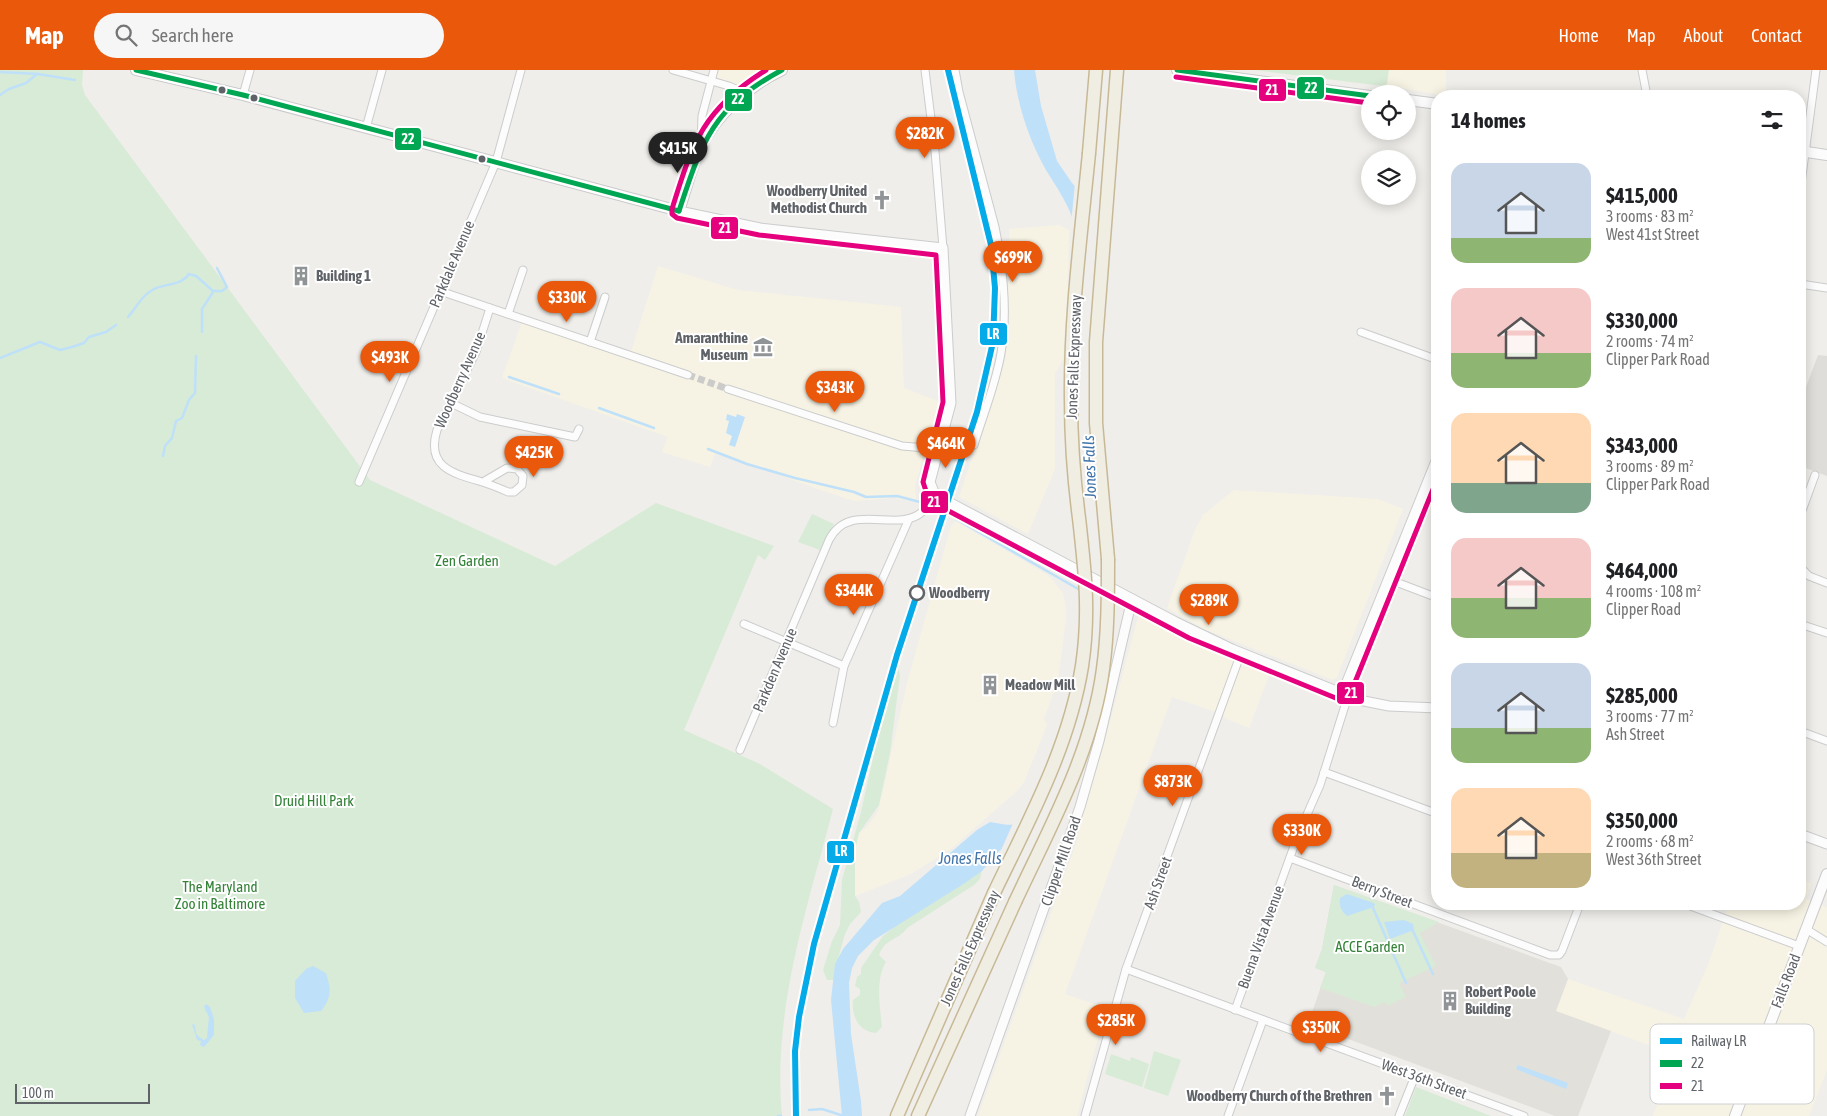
<!DOCTYPE html>
<meta charset="utf-8">
<style>
body{margin:0;font-family:"Asap Condensed",sans-serif;background:#f6f6f6;color:#202124;height:100vh;display:flex;flex-direction:column;font-size:19px;white-space:nowrap}
*{box-sizing:border-box;margin:0}
p{font-size:16px;color:#757577}
.icon{flex:none;width:28px;height:28px;fill:none;stroke:currentColor;stroke-width:2;stroke-linecap:round;stroke-linejoin:round}
.map{position:relative;flex:1;overflow:hidden}
.details{position:absolute;left:1431px;top:20px;width:375px;height:820px;display:flex;flex-direction:column;background:#fff;border-radius:20px;box-shadow:0 2px 12px #0003}
.details>*{flex:none}
.fabs{position:absolute;left:1361px;top:15px;display:grid;gap:10px}
.fabs a{display:grid;place-items:center;width:55px;height:55px;border-radius:50%;background:#fff;box-shadow:0 2px 12px #0003;font-size:25px}
.scale{position:absolute;left:15px;bottom:12px;width:135px;box-sizing:border-box;padding-left:5px;border:2px solid #5f6368;border-top:0;font-size:14px;line-height:18px;white-space:nowrap;color:#5f6368;-webkit-text-stroke:4px #fff;paint-order:stroke}
.price{position:absolute;translate:-50% -42px;padding:0 11px;border-radius:18px;background:#ea580c;color:#fff;font-size:16px;line-height:32px;filter:drop-shadow(0 1px 2px #0008)}
.price::after{content:'';position:absolute;left:50%;top:30px;width:15px;height:11px;margin-left:-8px;background:inherit;clip-path:polygon(0 0,100% 0,50% 100%)}
.price.on{background:#222;color:#fff}
ul{padding:0;list-style:none}
li{display:flex;align-items:center;gap:15px;height:125px;padding:0 20px}
li span{display:grid;place-items:center;flex:none;width:140px;height:100px;border-radius:15px;color:#555}
li>.icon{margin-inline-start:auto}
span .icon{width:60px;height:60px;fill:#fffc;stroke-width:1}
li b{font-size:21px}
h2{display:flex;justify-content:space-between;align-items:center;height:60px;padding:0 20px;font-size:21px}
header{display:flex;align-items:center;gap:30px;box-sizing:border-box;height:70px;padding:0 25px;background:#ea580c;color:#fff}
header strong{font-size:24px}
nav{display:flex;gap:28px;margin-inline-start:auto;font-size:18px}
.search{width:350px;height:45px;background:#f6f6f6;display:flex;align-items:center;gap:12px;box-sizing:border-box;padding:0 18px;border-radius:28px;color:#757577;font-size:19px}
.map>svg:first-child{display:block}
</style>
<header>
<strong>Map</strong>
<div class="search"><svg class="icon" aria-label="search" viewBox="0 0 24 24"><circle cx="10" cy="10" r="6"/><path d="M15 15l6 6"/></svg>Search here</div>
<nav><a>Home</a><a>Map</a><a>About</a><a>Contact</a></nav>
</header>
<div class="map">
<svg width="1827" height="1046" viewBox="0 0 1827 1046">
<rect width="100%" height="100%" fill="#efeeea"/>
<g fill="#f7f3e4">
<polygon points="714,0 777,0 745,23 711,12"/>
<polygon points="1280,0 1446,0 1446,26 1372,13"/>
<polygon points="1059,155 1069,160 1068,213 1063,289 1055,304 1055,399 1028,464 959,427 1006,288 1009,192 1009,159"/>
<polygon points="658,196 738,220 901,237 904,318 943,333 915,414 916,432 893,428 854,431 812,417 716,381 710,397 662,382 668,367 502,308 523,249 630,285"/>
<polygon points="1234,420 1378,429 1403,439 1337,607 1333,610 1204,559 1167,538 1195,460 1203,445"/>
<polygon points="955,451 1048,505 1063,523 1066,538 1066,549 1058,610 1044,649 1047,655 1024,712 1018,720 951,779 911,804 855,826 855,780 859,763 867,757 878,742 907,613 951,456"/>
<polygon points="1143,545 1193,572 1269,605 1249,658 1227,649 1219,643 1172,627 1065,924 1106,938 1077,1046 978,1046 1078,768 1077,765 1106,667 1138,547"/>
<polygon points="1800,809 1811,813 1806,829 1827,837 1827,1000 1809,1046 1653,1046 1676,985 1556,941 1568,909 1684,949 1708,895 1729,834 1800,834"/>
</g>
<polygon fill="#dfddda" points="1818,285 1827,286 1827,406 1800,396 1800,333"/>
<polygon fill="#e2e0da" points="1334,815 1561,897 1568,909 1556,941 1611,961 1578,1046 1555,1046 1308,954 1326,902 1315,898 1322,879"/>
<g fill="#d8ebd6">
<path d="M0 0H83L82 15 85 25 370 410 555 496 656 433 774 476 765 490 758 485 684 660 760 694 833 739C807 839 772 941 782 1046H0Z"/>
<polygon points="1255,0 1389,0 1387,14 1383,16"/>
<polygon points="812,444 834,454 820,480 798,472"/>
<polygon points="898,597 900,605 890,683 879,735 859,763 855,780 855,826 859,832 861,842 850,854 845,864 839,885 834,910 827,910 823,900 832,871 840,855 842,810 861,742 877,670 886,642 895,599"/>
<path d="M982 799 980 809 974 815 907 858C898 871 886 867 879 885L886 892C875 910 880 937 882 957L876 963C859 962 851 946 853 930L860 925V919L855 916 857 907 861 904V898L883 866 908 846Z"/>
<polygon points="1334,815 1439,852 1420,863 1436,896 1399,913 1406,927 1387,936 1385,932 1374,937 1320,918 1326,902 1315,898 1322,879"/>
<polygon points="1154,981 1181,990 1168,1026 1144,1018"/>
<polygon points="1111,984 1130,991 1131,987 1149,994 1142,1017 1105,1004"/>
<polygon points="1416,1017 1491,1046 1405,1046"/>
</g>
<g fill="#bfe0f9">
<path d="M1014 0H1035L1041 36 1057 91 1072 113 1090 132 1100 153 1104 171 1105 208 1098 270 1092 381 1104 524 1099 606 1078 682 1063 722 1043 763 1035 771 1006 778 999 781 982 801 965 813 874 870 858 886 852 898 849 913 851 964 861 1031 862 1046H842L831 930 835 894 843 879 882 833 900 826 977 760 990 752C998 753 1010 757 1017 753 1052 732 1085 576 1087 535 1088 512 1083 489 1079 467 1074 434 1070 394 1070 361 1070 310 1076 258 1076 207 1077 191 1079 173 1075 158 1071 137 1057 118 1046 100 1029 70 1017 35 1014 0Z"/>
<polygon points="727,344 736,347 737,344 745,347 735,377 729,375 732,366 726,363 729,351 726,350"/>
<path d="M1347 824 1371 832 1375 834 1374 837 1347 846C1341 841 1339 836 1340 828Z"/>
<polygon points="1404,850 1413,854 1414,860 1390,869 1384,852"/>
<path d="M313 896 326 903C331 919 332 927 321 941L304 943 295 928V911L306 899Z"/>
<path d="M206 934 210 937 214 949V965L204 977 200 975 201 971 197 970 192 954 195 955C196 964 195 965 204 970L207 968 209 947 204 937Z"/>
<polygon points="1518,995 1568,1013 1566,1019 1516,999"/>
</g>
<polygon fill="#efeeea" points="1075,113 1093,131 1102,152 1108,194 1101,271 1105,563 1081,683 1036,774 1007,780 998,787 1014,751 1028,738 1046,701 1063,648 1081,576 1085,534 1076,465 1074,185 1071,154"/>
<g fill="none" stroke-linecap="round" stroke-linejoin="round">
<g stroke="#bfe0f9" stroke-width="2.5">
<polyline points="0,2 38,4 75,10"/>
<polyline points="0,25 9,19 26,13 37,4"/>
<path d="M128 247C137 237 141 226 154 219 167 213 181 216 189 204L196 206 213 221H222L227 217 217 198"/>
<polyline points="202,262 202,239 213,222"/>
<polyline points="0,288 40,272 60,280 72,277 84,273 89,267 106,262 116,255"/>
<polyline points="509,307 559,324"/>
<polyline points="599,338 654,358"/>
<polyline points="708,379 747,394 795,408 854,422 866,427 897,426 920,432"/>
<polyline points="163,386 165,376 172,368 176,351 182,348 189,330 195,323 196,286"/>
<polyline points="956,449 1080,520"/>
<polyline points="1373,838 1406,913"/>
<polyline points="1413,861 1433,904"/>
<polyline points="809,1040 822,1039 844,1046"/>
<polyline points="778,1046 781,1046"/>
</g>
<polyline stroke="#cbcbca" stroke-width="7" stroke-dasharray="7 3.5" stroke-linecap="butt" points="688,305 728,319"/>
<defs>
<g id="minor">
<polyline points="673,0 729,16 745,23"/>
<polyline points="925,0 935,81 943,178"/>
<polyline points="1642,0 1647,26"/>
<polyline points="243,25 250,0"/>
<polyline points="366,58 382,0"/>
<polyline points="701,76 702,46 714,0"/>
<polyline points="1800,121 1816,0"/>
<polyline points="1800,214 1827,218"/>
<polyline points="440,221 688,305"/>
<polyline points="508,244 523,200"/>
<polyline points="1361,262 1438,290"/>
<polyline points="590,272 605,227"/>
<path d="M728 319 902 376 951 380H959L974 375C983 345 996 314 1001 283 1008 243 1003 197 995 157L959 22 955 0"/>
<polyline points="451,333 480,347 575,367 579,359"/>
<polyline points="359,412 496,92 521,0"/>
<path d="M483 412 507 398 517 399 523 406 522 415 514 422H508C499 418 489 414 479 411 451 403 426 396 437 360L476 282 490 238"/>
<polyline points="1800,446 1815,405"/>
<polyline points="1800,497 1809,506 1827,513"/>
<polyline points="1388,509 1438,528"/>
<polyline points="744,554 844,596"/>
<polyline points="1800,554 1827,563"/>
<polyline points="833,653 844,596 909,449"/>
<polyline points="1800,661 1827,671"/>
<path d="M740 680 829 470C849 430 897 464 922 442 928 437 931 429 934 422"/>
<polyline points="1324,702 1438,744"/>
<polyline points="1290,788 1550,885 1559,885 1562,881 1580,834"/>
<polyline points="1685,834 1799,876"/>
<polyline points="1806,859 1827,872"/>
<polyline points="1126,899 1524,1046"/>
<polyline points="1235,940 1298,765 1320,715 1348,626"/>
<polyline points="1085,1046 1126,899 1241,583"/>
<polyline points="1228,1046 1263,950"/>
<polyline points="1399,1046 1415,1006"/>
</g>
<g id="tertiary">
<polyline points="679,141 760,158 943,178 951,333 930,412 934,422 947,431 1176,552 1232,579 1359,630 1389,636 1438,638"/>
<polyline points="1342,624 1438,386"/>
<polyline points="1800,764 1827,774"/>
<polyline points="970,1046 1080,737 1099,671 1132,529"/>
</g>
<g id="secondary">
<path d="M136 0 243 25 679 141C686 120 691 99 700 79 715 45 749 16 782 0"/>
<polyline points="1177,0 1370,26"/>
<polyline points="1408,30 1438,34"/>
<polyline points="1800,81 1827,85"/>
<polyline points="1735,1046 1827,804"/>
</g>
<g id="motorway">
<polyline points="1089,83 1096,0"/>
<polyline points="1108,489 1096,353 1096,272 1117,0"/>
<polyline points="897,1046 994,823"/>
<polyline points="918,1046 1015,832"/>
</g>
</defs>
<use href="#minor" stroke="#cbcccc" stroke-width="9"/>
<use href="#tertiary" stroke="#cbcccc" stroke-width="11"/>
<use href="#secondary" stroke="#cacacb" stroke-width="12"/>
<use href="#motorway" stroke="#c8b996" stroke-width="15"/>
<use href="#minor" stroke="#fdfcfc" stroke-width="7"/>
<use href="#tertiary" stroke="#fdfcfc" stroke-width="9"/>
<use href="#secondary" stroke="#fdfcfc" stroke-width="10"/>
<use href="#motorway" stroke="#f0ede3" stroke-width="12"/>
<defs>
<g id="motorway-bridge">
<path d="M994 823C1029 750 1069 677 1082 596 1090 543 1085 501 1079 448 1074 410 1071 369 1071 330 1070 248 1081 165 1089 83"/>
<path d="M1015 832C1050 757 1092 682 1103 599 1108 563 1108 526 1108 489"/>
</g>
</defs>
<use href="#motorway-bridge" stroke="#c8b996" stroke-width="15" stroke-linecap="butt"/>
<use href="#motorway-bridge" stroke="#f0ede3" stroke-width="12"/>
<defs>
<g id="bus-1">
<polyline points="136,0 243,25 679,141"/>
<polyline points="1177,0 1370,26"/>
<path d="M679 141C702 71 713 37 782 0"/>
</g>
<g id="bus-2">
<path d="M766 0C703 39 693 72 672 139V144L677 148 759 165 936 185 943 332 923 412 928 427 943 438 1189 568 1343 631 1349 627 1438 407"/>
<polyline points="1176,7 1369,33"/>
</g>
</defs>
<use href="#bus-1" stroke="#fff" stroke-width="9"/>
<use href="#bus-2" stroke="#fff" stroke-width="9"/>
<use href="#bus-1" stroke="#00a651" stroke-width="5"/>
<use href="#bus-2" stroke="#e5007d" stroke-width="5"/>
<defs>
<polyline id="rail-1" points="796,1046 795,981 799,947 814,874 897,585 977,342 993,272 995,218 991,175 948,0"/>
</defs>
<use href="#rail-1" stroke="#fff" stroke-width="10"/>
<use href="#rail-1" stroke="#05aae8" stroke-width="6"/>
</g>
<defs>
<symbol id="church-bare" viewBox="-9 -9 18 18"><path d="M-1.2-6h2.4v3.5h3.3v2.4h-3.3V6h-2.4V-.1h-3.3v-2.4h3.3Z" fill="#919496" stroke="#fff" stroke-width="2.5" paint-order="stroke"/></symbol>
<symbol id="building-bare" viewBox="-9 -9 18 18"><path d="M-4-6H4V6H1V3H-1V6H-4ZM-2.5-4.3h1.7v1.8h-1.7ZM.8-4.3h1.7v1.8H.8ZM-2.5-1h1.7V.8h-1.7ZM.8-1h1.7V.8H.8Z" fill="#919496" stroke="#fff" stroke-width="2.5" paint-order="stroke"/></symbol>
<symbol id="museum-bare" viewBox="-9 -9 18 18"><path d="M0-6L6-3V-2H-6V-3ZM-5-1h2V3h-2ZM-1-1h2V3h-2ZM3-1h2V3H3ZM-6 4H6V6H-6Z" fill="#919496" stroke="#fff" stroke-width="2.5" paint-order="stroke"/></symbol>
</defs>
<g fill-rule="evenodd">
<use href="#church-bare" x="868" y="116" width="28" height="28"/>
<use href="#building-bare" x="287" y="192" width="28" height="28"/>
<use href="#museum-bare" x="749" y="263" width="28" height="28"/>
<use href="#building-bare" x="976" y="601" width="28" height="28"/>
<use href="#building-bare" x="1436" y="917" width="28" height="28"/>
<use href="#church-bare" x="1373" y="1012" width="28" height="28"/>
</g>
<g fill="#5f6368" stroke="#fff" stroke-width="2">
<circle cx="222" cy="20" r="4.5"/>
<circle cx="254" cy="28" r="4.5"/>
<circle cx="482" cy="89" r="4.5"/>
</g>
<circle fill="#fff" stroke="#5f6368" stroke-width="2.5" cx="917" cy="523" r="7"/>
<g text-anchor="middle" stroke-width="4" stroke-linejoin="round" paint-order="stroke">
<g font-size="15" font-weight="bold" fill="#5f6368" stroke="#fff" text-anchor="end">
<text x="867" y="126">Woodberry United<tspan x="867" dy="17">Methodist Church</tspan></text>
<text x="316" y="211" text-anchor="start">Building 1</text>
<text x="748" y="273">Amaranthine<tspan x="748" dy="17">Museum</tspan></text>
<text x="1005" y="620" text-anchor="start">Meadow Mill</text>
<text x="1465" y="927" text-anchor="start">Robert Poole<tspan x="1465" dy="17">Building</tspan></text>
<text x="1372" y="1031">Woodberry Church of the Brethren</text>
</g>
<g font-size="15" fill="#5f6368" stroke="#fff">
<text transform="translate(452 194) rotate(-67)" y="5">Parkdale Avenue</text>
<text transform="translate(1074 287) rotate(-88)" y="5">Jones Falls Expressway</text>
<text transform="translate(460 310) rotate(-66)" y="5">Woodberry Avenue</text>
<text transform="translate(775 600) rotate(-67)" y="5">Parkden Avenue</text>
<text transform="translate(1061 791) rotate(-71)" y="5">Clipper Mill Road</text>
<text transform="translate(1158 813) rotate(-70)" y="5">Ash Street</text>
<text transform="translate(1382 822) rotate(21)" y="5">Berry Street</text>
<text transform="translate(1261 867) rotate(-70)" y="5">Buena Vista Avenue</text>
<text transform="translate(970 878) rotate(-66)" y="5">Jones Falls Expressway</text>
<text transform="translate(1786 911) rotate(-69)" y="5">Falls Road</text>
<text transform="translate(1424 1009) rotate(20)" y="5">West 36th Street</text>
</g>
<g font-size="15" fill="#348238" stroke="#fff">
<text x="467" y="496">Zen Garden</text>
<text x="314" y="736">Druid Hill Park</text>
<text x="220" y="822">The Maryland<tspan x="220" dy="17">Zoo in Baltimore</tspan></text>
<text x="1370" y="882">ACCE Garden</text>
</g>
<g font-size="15" font-weight="bold" fill="#5f6368" stroke="#fff" text-anchor="start">
<text x="929" y="528">Woodberry</text>
</g>
<g font-size="16" font-style="italic" fill="#4174aa" stroke="#fff">
<text transform="translate(1089 397) rotate(-92)" y="6">Jones Falls</text>
<text x="970" y="794">Jones Falls</text>
</g>
</g>
<rect x="1650" y="954" width="164" height="80" rx="8" fill="#fff" stroke="#cfd0d2" stroke-width="1"/>
<rect x="1660" y="968" width="22" height="6" fill="#05aae8"/>
<rect x="1660" y="990" width="22" height="7" fill="#00a651"/>
<rect x="1660" y="1013" width="22" height="6" fill="#e5007d"/>
<g font-size="14" fill="#5f6368">
<text x="1691" y="976">Railway LR</text>
<text x="1691" y="998">22</text>
<text x="1691" y="1021">21</text>
</g>
<g stroke="#fff" stroke-width="2">
<rect x="1296" y="6" width="29" height="24" rx="5" fill="#00a651"/>
<rect x="1258" y="8" width="29" height="24" rx="5" fill="#e5007d"/>
<rect x="724" y="18" width="29" height="24" rx="5" fill="#00a651"/>
<rect x="394" y="57" width="28" height="24" rx="5" fill="#00a651"/>
<rect x="710" y="146" width="29" height="24" rx="5" fill="#e5007d"/>
<rect x="979" y="252" width="29" height="24" rx="5" fill="#05aae8"/>
<rect x="920" y="420" width="29" height="24" rx="5" fill="#e5007d"/>
<rect x="1336" y="611" width="29" height="24" rx="5" fill="#e5007d"/>
<rect x="826" y="770" width="29" height="24" rx="5" fill="#05aae8"/>
</g>
<g font-size="14" text-anchor="middle" font-weight="bold" fill="#fff">
<text x="1311" y="23">22</text>
<text x="1272" y="25">21</text>
<text x="738" y="34">22</text>
<text x="408" y="74">22</text>
<text x="725" y="163">21</text>
<text x="993" y="269">LR</text>
<text x="934" y="437">21</text>
<text x="1351" y="628">21</text>
<text x="841" y="786">LR</text>
</g>
</svg>
<div class="fabs">
<a><svg class="icon" aria-label="locate" viewBox="0 0 24 24"><circle cx="12" cy="12" r="6"/><path d="M12 2v4M12 18v4M2 12h4M18 12h4"/></svg></a>
<a><svg class="icon" aria-label="layers" viewBox="0 0 24 24"><path d="M12 4l9 5-9 5-9-5zM3 14l9 5 9-5"/></svg></a>
</div>
<div class="scale">100 m</div>
<b class="price" style="left:925px;top:89px">$282K</b>
<b class="price on" style="left:678px;top:104px">$415K</b>
<b class="price" style="left:1013px;top:213px">$699K</b>
<b class="price" style="left:567px;top:253px">$330K</b>
<b class="price" style="left:390px;top:313px">$493K</b>
<b class="price" style="left:835px;top:343px">$343K</b>
<b class="price" style="left:946px;top:399px">$464K</b>
<b class="price" style="left:534px;top:408px">$425K</b>
<b class="price" style="left:854px;top:546px">$344K</b>
<b class="price" style="left:1209px;top:556px">$289K</b>
<b class="price" style="left:1173px;top:737px">$873K</b>
<b class="price" style="left:1302px;top:786px">$330K</b>
<b class="price" style="left:1116px;top:976px">$285K</b>
<b class="price" style="left:1321px;top:983px">$350K</b>
<section class="details">
<h2>14 homes<svg class="icon" aria-label="filters" viewBox="0 0 24 24"><path d="M4 7h16M4 17h16"/><circle cx="9" cy="7" r="2"/><circle cx="15" cy="17" r="2"/></svg></h2>
<ul>
<li><span style="background:linear-gradient(#c9d6e8 75%,#8fb573 0)"><svg class="icon" aria-label="home" viewBox="0 0 24 24"><path d="M3 11l9-7 9 7M6 9v11h12V9"/></svg></span><div><b>$415,000</b><p>3 rooms · 83 m²</p><p>West 41st Street</p></div></li>
<li><span style="background:linear-gradient(#f6c9c9 65%,#8fb573 0)"><svg class="icon" aria-label="home" viewBox="0 0 24 24"><path d="M3 11l9-7 9 7M6 9v11h12V9"/></svg></span><div><b>$330,000</b><p>2 rooms · 74 m²</p><p>Clipper Park Road</p></div></li>
<li><span style="background:linear-gradient(#ffd9b3 70%,#7fa58c 0)"><svg class="icon" aria-label="home" viewBox="0 0 24 24"><path d="M3 11l9-7 9 7M6 9v11h12V9"/></svg></span><div><b>$343,000</b><p>3 rooms · 89 m²</p><p>Clipper Park Road</p></div></li>
<li><span style="background:linear-gradient(#f6c9c9 60%,#8fb573 0)"><svg class="icon" aria-label="home" viewBox="0 0 24 24"><path d="M3 11l9-7 9 7M6 9v11h12V9"/></svg></span><div><b>$464,000</b><p>4 rooms · 108 m²</p><p>Clipper Road</p></div></li>
<li><span style="background:linear-gradient(#c9d6e8 65%,#8fb573 0)"><svg class="icon" aria-label="home" viewBox="0 0 24 24"><path d="M3 11l9-7 9 7M6 9v11h12V9"/></svg></span><div><b>$285,000</b><p>3 rooms · 77 m²</p><p>Ash Street</p></div></li>
<li><span style="background:linear-gradient(#ffd9b3 65%,#c2b280 0)"><svg class="icon" aria-label="home" viewBox="0 0 24 24"><path d="M3 11l9-7 9 7M6 9v11h12V9"/></svg></span><div><b>$350,000</b><p>2 rooms · 68 m²</p><p>West 36th Street</p></div></li>
</ul>
</section>
</div>
